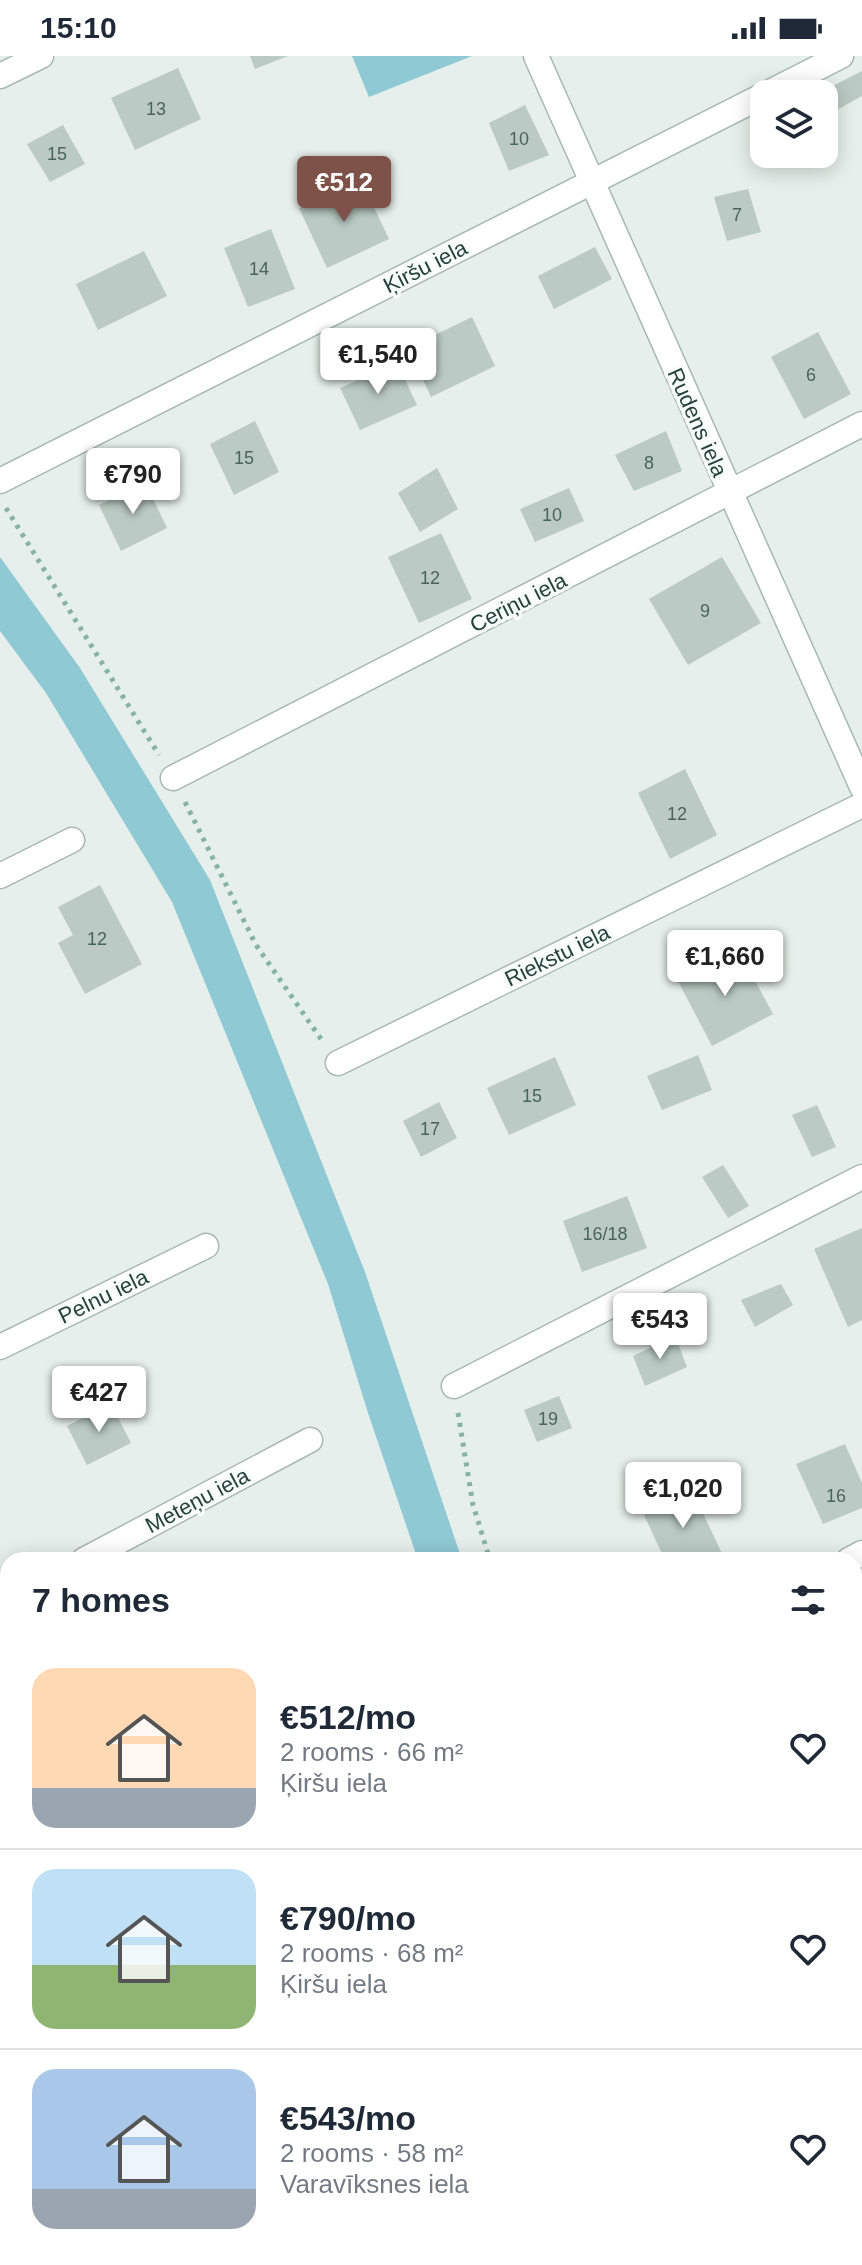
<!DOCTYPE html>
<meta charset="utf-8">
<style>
body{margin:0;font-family:Helvetica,sans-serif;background:#f2f2f3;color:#1f2937;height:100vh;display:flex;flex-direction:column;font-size:30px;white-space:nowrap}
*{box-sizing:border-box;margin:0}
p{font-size:26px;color:#747a83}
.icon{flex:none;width:44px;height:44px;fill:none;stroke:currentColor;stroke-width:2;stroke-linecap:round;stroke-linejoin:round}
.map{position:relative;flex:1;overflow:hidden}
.side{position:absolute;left:0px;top:1496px;width:862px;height:714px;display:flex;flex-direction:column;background:#fff;border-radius:24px 24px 0 0;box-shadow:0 4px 20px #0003}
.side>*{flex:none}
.fabs{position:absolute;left:750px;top:24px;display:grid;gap:16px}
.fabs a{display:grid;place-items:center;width:88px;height:88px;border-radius:16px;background:#fff;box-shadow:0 4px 20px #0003;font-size:40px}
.price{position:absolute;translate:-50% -68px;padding:0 18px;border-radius:8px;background:#fff;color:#222;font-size:26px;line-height:52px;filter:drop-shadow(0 2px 4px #0008)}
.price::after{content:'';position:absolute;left:50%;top:48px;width:24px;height:18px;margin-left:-12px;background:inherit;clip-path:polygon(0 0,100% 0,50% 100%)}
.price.active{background:#7f5249;color:#fff}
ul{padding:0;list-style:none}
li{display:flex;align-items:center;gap:24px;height:200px;padding:0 32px}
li+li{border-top:2px solid #e0e1e3}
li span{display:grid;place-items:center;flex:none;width:224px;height:160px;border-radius:24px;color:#555}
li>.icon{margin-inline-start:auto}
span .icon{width:96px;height:96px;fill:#fffc;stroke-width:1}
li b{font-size:34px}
h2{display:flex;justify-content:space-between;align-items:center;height:96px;padding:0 32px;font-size:34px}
.status{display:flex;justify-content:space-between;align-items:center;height:56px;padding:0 40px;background:#fff;direction:ltr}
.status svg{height:22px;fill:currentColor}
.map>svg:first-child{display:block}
</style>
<div class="status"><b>15:10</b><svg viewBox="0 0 49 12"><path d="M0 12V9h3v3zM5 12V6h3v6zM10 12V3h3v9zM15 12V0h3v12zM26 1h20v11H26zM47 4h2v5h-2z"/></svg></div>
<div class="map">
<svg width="862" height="2209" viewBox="0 0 862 2209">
<rect width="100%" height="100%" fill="#e6efeb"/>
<polygon fill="#bfe0c8" points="862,1912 862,2209 519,2209 517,2202 854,2202 854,1916"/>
<g fill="#8ec9d4">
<polygon points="352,0 472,0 369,41"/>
<polygon points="0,501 80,612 210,824 365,1216 462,1504 418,1504 368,1357 328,1228 172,846 46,637 0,575"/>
</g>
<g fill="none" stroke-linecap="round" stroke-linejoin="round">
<g stroke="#8ec9d4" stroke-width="11">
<polyline points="854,1916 862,1912"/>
<polyline points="854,2089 862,2086"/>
<polyline points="513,2202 515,2209"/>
<polyline points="392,2209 408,2202"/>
<polyline points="607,2209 622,2202"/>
</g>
</g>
<g fill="#bbcac4">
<polygon points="250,0 288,0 255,13"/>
<polygon points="178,12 201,63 135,94 111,42"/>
<polygon points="862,15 862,40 824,61 824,38 817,38"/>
<polygon points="525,49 549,99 509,115 489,67"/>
<polygon points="63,69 85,108 50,126 27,88"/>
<polygon points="361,124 389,183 327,212 299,152"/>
<polygon points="748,133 761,176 727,185 714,141"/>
<polygon points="271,173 295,233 248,251 224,192"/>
<polygon points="595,191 612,223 554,253 538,220"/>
<polygon points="144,195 167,240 98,274 76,228"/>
<polygon points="472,261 495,310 431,341 408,292"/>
<polygon points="818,276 851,338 804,363 771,301"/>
<polygon points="397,307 417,349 360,374 340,332"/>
<polygon points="255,365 279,416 234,439 210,388"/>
<polygon points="666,375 682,415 634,435 615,399"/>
<polygon points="437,412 458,453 420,476 398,437"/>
<polygon points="145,426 167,472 121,495 99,449"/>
<polygon points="569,432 584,465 535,486 520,453"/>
<polygon points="441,477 472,543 419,567 388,501"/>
<polygon points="722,501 761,567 688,609 649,543"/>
<polygon points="685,713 717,779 670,803 638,737"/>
<polygon points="100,829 142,908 85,938 58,887 73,879 58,851"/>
<polygon points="738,893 773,958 712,990 678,925"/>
<polygon points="698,999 712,1034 662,1054 647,1020"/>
<polygon points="555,1001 576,1049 509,1079 487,1032"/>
<polygon points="439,1046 457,1082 421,1101 403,1065"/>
<polygon points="817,1049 836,1091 812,1101 792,1059"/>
<polygon points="723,1109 749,1150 728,1162 702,1121"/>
<polygon points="627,1140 647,1192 582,1216 563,1165"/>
<polygon points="862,1172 862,1264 848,1271 814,1193"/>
<polygon points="781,1228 793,1249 755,1271 741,1244"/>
<polygon points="675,1280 687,1311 645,1330 633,1300"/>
<polygon points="559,1340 572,1372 537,1386 524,1354"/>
<polygon points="111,1348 131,1387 87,1409 67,1370"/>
<polygon points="845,1388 862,1427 862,1452 823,1468 796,1408"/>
<polygon points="692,1434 725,1504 665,1504 643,1457"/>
</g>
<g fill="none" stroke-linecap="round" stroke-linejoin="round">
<defs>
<g id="minor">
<polyline points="536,0 862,731"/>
<polyline points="0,20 41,0"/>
<polyline points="766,38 841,0"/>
<polyline points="0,425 764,39"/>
<polyline points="173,722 862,368"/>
<polyline points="0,820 72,784"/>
<polyline points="338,1007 862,749"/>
<polyline points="0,1291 206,1190"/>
<polyline points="454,1330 862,1121"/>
<polyline points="84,1504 310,1384"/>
<polyline points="849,1504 862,1497"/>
<polyline points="0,1549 8,1544"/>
<polyline points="0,1805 8,1804"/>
<polyline points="854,1874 862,1870"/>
<polyline points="0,2129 8,2145"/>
<polyline points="36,2202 39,2209"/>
</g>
</defs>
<use href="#minor" stroke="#a8b8b2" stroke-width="27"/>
<g stroke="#86b3a5" stroke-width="5" stroke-dasharray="4 6" stroke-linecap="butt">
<polyline points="6,452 159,699"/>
<polyline points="185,746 256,889 321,983"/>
<polyline points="458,1357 473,1449 490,1504"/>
<polyline points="854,2115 862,2109"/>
<polyline points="735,2209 742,2202"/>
</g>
<use href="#minor" stroke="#fff" stroke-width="24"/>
</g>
<g text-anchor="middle" stroke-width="7" stroke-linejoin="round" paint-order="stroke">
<g font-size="18" fill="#4a645c">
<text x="156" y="59">13</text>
<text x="519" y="89">10</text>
<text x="57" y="104">15</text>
<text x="737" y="165">7</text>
<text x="259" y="219">14</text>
<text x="811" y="325">6</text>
<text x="244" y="408">15</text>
<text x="649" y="413">8</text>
<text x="552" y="465">10</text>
<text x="430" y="528">12</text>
<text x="705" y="561">9</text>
<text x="677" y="764">12</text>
<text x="97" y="889">12</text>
<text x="532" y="1046">15</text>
<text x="430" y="1079">17</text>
<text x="605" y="1184">16/18</text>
<text x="548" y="1369">19</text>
<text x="836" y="1446">16</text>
</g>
<g font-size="22" fill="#24423a" stroke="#f7fbf9">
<text transform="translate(425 210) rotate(-27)" y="8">Ķiršu iela</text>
<text transform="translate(698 366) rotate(66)" y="8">Rudens iela</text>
<text transform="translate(518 546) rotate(-27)" y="8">Ceriņu iela</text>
<text transform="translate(557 899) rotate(-26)" y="8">Riekstu iela</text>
<text transform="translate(103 1240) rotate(-26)" y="8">Pelnu iela</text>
<text transform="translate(197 1444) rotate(-28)" y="8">Meteņu iela</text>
</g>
</g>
</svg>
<div class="fabs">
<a><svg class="icon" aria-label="layers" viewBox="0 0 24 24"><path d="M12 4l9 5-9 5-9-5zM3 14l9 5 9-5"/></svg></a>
</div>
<b class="price active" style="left:344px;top:168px">€512</b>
<b class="price" style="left:378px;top:340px">€1,540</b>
<b class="price" style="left:133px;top:460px">€790</b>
<b class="price" style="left:725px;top:942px">€1,660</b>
<b class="price" style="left:660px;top:1305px">€543</b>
<b class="price" style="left:99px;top:1378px">€427</b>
<b class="price" style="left:683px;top:1474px">€1,020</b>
<section class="side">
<h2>7 homes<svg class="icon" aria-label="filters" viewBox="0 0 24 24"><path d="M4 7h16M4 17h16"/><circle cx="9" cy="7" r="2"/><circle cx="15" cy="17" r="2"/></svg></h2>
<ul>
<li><span style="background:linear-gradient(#ffd9b3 75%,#9aa5b1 0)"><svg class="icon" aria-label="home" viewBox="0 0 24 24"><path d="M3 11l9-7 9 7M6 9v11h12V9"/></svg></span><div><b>€512/mo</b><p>2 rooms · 66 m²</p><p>Ķiršu iela</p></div><svg class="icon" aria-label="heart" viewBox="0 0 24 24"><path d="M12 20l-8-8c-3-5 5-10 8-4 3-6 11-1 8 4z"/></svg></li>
<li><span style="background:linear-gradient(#bfe0f5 60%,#8fb573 0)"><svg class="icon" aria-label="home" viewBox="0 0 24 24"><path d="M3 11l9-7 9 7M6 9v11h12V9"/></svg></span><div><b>€790/mo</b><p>2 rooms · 68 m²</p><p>Ķiršu iela</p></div><svg class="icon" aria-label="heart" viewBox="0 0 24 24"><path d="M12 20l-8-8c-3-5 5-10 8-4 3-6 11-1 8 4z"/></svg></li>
<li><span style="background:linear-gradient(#a9c7e8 75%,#9aa5b1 0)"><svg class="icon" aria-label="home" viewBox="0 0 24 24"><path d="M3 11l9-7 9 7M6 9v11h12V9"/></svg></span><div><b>€543/mo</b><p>2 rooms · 58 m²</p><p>Varavīksnes iela</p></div><svg class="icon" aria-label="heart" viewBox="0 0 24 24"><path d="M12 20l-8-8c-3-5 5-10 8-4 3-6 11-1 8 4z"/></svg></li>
</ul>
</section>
</div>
